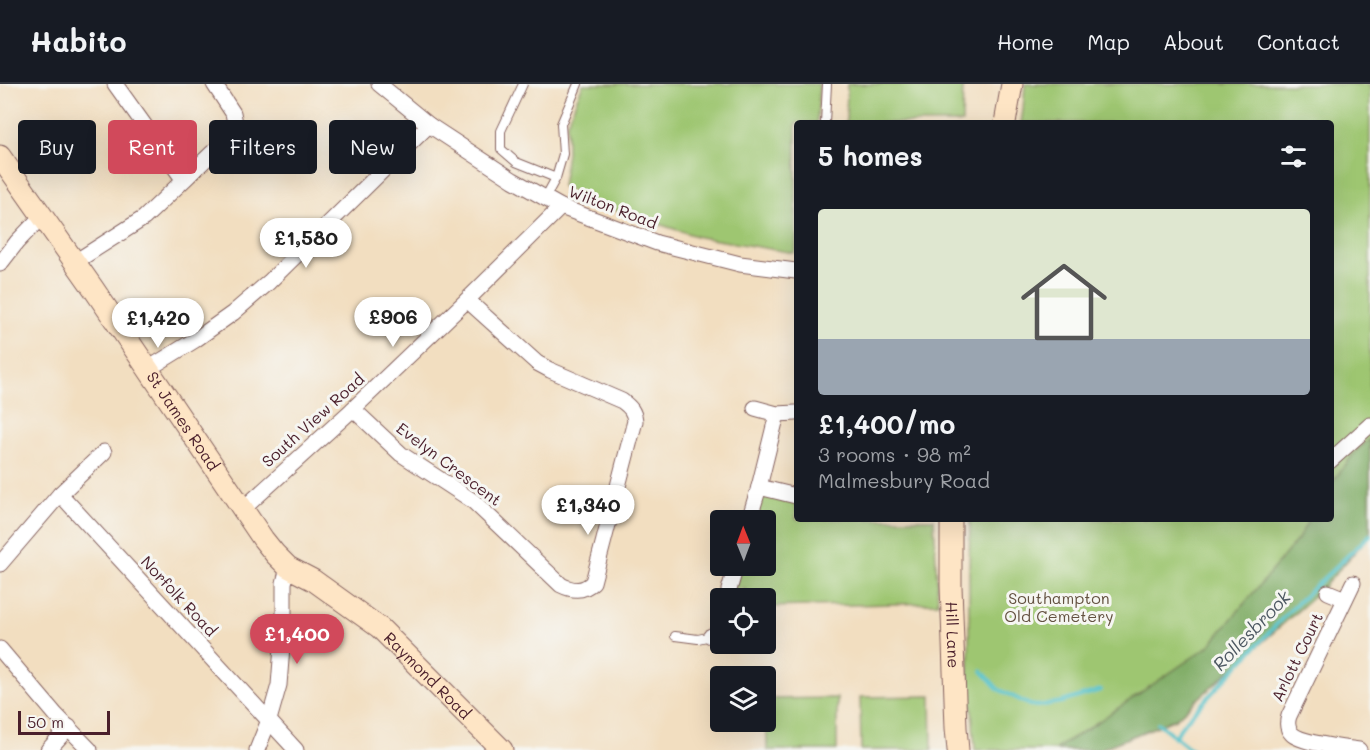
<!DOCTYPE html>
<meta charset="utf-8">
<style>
body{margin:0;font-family:Mali,sans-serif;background:#242831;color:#f1f3f6;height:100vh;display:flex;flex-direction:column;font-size:22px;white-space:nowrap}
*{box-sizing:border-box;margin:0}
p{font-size:20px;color:#9ea1a6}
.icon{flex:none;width:33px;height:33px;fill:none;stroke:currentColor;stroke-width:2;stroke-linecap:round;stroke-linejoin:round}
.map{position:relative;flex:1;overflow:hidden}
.details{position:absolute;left:794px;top:36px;width:540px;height:402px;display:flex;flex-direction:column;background:#171b24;border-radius:6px;box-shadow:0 6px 24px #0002}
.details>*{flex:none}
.top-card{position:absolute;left:18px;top:36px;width:570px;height:54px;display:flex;gap:12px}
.needle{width:39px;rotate:359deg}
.tools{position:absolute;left:710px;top:426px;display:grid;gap:12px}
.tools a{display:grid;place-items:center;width:66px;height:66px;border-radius:6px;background:#171b24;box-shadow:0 6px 24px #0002;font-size:30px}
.scale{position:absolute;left:18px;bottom:15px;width:92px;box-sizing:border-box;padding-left:6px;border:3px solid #4a1f2b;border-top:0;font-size:16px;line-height:21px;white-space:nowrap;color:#4a1f2b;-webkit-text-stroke:4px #f6f6f2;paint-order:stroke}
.price{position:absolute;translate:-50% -51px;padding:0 14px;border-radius:21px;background:#fff;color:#222;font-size:20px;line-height:39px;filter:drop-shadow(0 2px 3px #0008)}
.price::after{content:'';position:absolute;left:50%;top:36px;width:18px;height:14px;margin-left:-9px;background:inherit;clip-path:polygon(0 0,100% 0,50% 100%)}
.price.active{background:#d1495b;color:#fff}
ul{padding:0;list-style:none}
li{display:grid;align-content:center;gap:12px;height:318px;padding:0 24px}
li+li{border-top:2px solid #363941}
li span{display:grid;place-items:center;height:186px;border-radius:6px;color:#555}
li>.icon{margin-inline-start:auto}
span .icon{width:108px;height:108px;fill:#fffc;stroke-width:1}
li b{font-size:26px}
h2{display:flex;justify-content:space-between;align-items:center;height:72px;padding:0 24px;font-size:26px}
.chip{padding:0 21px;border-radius:6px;background:#171b24;box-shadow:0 6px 24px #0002;font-size:21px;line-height:54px}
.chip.active{background:#d1495b;color:#fff}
header{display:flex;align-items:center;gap:36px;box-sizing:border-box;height:84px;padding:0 30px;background:#171b24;border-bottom:2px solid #363941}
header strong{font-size:28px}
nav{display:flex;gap:33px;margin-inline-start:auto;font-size:21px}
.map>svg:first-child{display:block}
</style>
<header>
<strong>Habito</strong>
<nav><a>Home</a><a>Map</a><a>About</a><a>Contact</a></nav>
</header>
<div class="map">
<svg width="1370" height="666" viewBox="0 0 1370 666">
<rect width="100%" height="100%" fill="#f6f6f2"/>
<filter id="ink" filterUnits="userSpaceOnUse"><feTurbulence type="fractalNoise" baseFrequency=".0167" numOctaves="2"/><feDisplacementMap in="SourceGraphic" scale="12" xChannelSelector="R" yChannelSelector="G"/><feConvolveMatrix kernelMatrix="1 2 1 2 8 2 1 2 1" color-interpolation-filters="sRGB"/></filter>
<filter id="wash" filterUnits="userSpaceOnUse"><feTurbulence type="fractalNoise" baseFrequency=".008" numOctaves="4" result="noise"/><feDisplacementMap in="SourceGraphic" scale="24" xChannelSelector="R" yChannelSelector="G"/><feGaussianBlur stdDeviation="1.35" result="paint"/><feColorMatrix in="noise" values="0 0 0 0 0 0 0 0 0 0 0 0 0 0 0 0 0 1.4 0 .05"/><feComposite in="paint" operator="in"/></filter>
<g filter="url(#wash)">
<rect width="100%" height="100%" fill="#f2dec0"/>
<g fill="#9ec671" stroke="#74724e" stroke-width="1.5">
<polygon points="583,0 819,0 817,39 796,39 796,165 794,169 699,153 593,119 562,102 567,69 567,39"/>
<polygon points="847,0 963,0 962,39 846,39"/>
<polygon points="1025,0 1370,0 1370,451 1319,508 1175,635 1098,666 975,666 969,588 969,487 970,435 1330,435 1330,39 1021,39 1023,26"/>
<polygon points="766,410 796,416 796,435 934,435 938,519 765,523 765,514 745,514 745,505 733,506 740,482 765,482 765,436 752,436 762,416"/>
<polygon points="931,612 932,666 861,666 860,613"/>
<polygon points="837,614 837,666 767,666 766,615"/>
</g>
<polygon fill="#7eab63" stroke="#646547" stroke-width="1.5" points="1370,355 1370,451 1319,508 1175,635 1098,666 1054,666 1096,639 1209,562 1298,455 1309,435 1330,435 1331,400 1355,368"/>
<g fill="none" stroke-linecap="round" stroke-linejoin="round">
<g stroke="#53c1c8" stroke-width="4">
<polyline points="982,587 998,605 1030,621 1037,622 1062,618 1101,606"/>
<polyline points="1158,639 1192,666"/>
<polyline points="1175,654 1182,641 1293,523 1370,451"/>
</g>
</g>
</g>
<g filter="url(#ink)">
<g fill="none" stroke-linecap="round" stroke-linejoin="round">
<defs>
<g id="lane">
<polyline points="523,0 501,47 501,65 516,78 556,94 563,70 561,40 578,0"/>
<polyline points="825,39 827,0"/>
<polyline points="545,114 556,94"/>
<polyline points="675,552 698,555 711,552"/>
</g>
<g id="street">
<polyline points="115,0 183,95"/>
<polyline points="379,0 429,41 513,96 561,123 657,159 740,180 796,187"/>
<polyline points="75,178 144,134 231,51 235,39 233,29 214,0"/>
<polyline points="0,180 17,158 43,131"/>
<polyline points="148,285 195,256 233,229 269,198 429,41"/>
<polyline points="755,324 777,330 796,329"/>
<path d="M353 325 401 370 473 417 561 501C573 507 583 508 593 498L635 337C634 327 630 323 622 317L550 286 537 279 467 216"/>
<polyline points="1330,377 1370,341"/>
<polyline points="759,403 796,412"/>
<polyline points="60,410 296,666"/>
<polyline points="243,425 353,325 467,216 561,123"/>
<polyline points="749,436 759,403 777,330"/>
<polyline points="0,480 60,410 104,368"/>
<path d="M1353 499 1289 632C1287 638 1287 645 1292 650 1301 659 1345 664 1359 666"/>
<polyline points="1328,508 1345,515"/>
<polyline points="729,514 729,506 736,482"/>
<polyline points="711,552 720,549"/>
<polyline points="0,565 56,631 90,666"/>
<polyline points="48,666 69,643"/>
<polyline points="257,666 269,636 279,601 284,538 284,499 288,483"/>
</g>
<g id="secondary">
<polyline points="1005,39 1012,0"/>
<path id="s1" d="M0 72 93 204 263 455 275 470 288 483 313 496 380 544 502 666"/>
<path id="s2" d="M951 435V502L956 644 958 666"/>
</g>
</defs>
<use href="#lane" stroke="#85625f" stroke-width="10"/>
<use href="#street" stroke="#85625f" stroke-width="17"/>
<use href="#secondary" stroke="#85625f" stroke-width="23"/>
<use href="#lane" stroke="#fff" stroke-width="8"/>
<use href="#street" stroke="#fff" stroke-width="15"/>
<use href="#secondary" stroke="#fee5c5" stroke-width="21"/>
</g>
</g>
<g text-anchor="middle" stroke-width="6" stroke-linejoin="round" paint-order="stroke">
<g font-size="16" fill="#4a1f2b" stroke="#f6f6f2">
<text transform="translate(613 123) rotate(21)" y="6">Wilton Road</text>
<text transform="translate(313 336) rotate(-42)" y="6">South View Road</text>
<text dy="6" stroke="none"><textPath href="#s1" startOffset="322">St James Road</textPath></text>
<text transform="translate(449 380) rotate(37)" y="6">Evelyn Crescent</text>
<text transform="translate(179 512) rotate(47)" y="6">Norfolk Road</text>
<text dy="6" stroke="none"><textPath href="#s2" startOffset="116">Hill Lane</textPath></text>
<text transform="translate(1297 573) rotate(-64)" y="6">Arlott Court</text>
<text dy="6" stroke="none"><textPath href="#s1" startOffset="680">Raymond Road</textPath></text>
</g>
<g font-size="16" fill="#635140" stroke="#f6f6f2">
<text x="1059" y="520">Southampton<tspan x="1059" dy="18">Old Cemetery</tspan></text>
</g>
<g font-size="18" font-style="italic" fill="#4d5862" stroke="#f6f6f2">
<text transform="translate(1252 547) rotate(-46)" y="6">Rollesbrook</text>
</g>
</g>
</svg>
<div class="tools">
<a><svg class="needle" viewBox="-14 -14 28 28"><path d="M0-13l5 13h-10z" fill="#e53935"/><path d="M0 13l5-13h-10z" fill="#9ea1a6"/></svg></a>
<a><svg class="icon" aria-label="locate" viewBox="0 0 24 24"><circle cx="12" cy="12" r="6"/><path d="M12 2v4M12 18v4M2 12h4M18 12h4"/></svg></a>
<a><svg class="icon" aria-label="layers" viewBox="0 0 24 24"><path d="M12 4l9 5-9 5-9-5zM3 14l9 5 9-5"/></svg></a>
</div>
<div class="scale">50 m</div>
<b class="price" style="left:306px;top:185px">£1,580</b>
<b class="price" style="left:393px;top:264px">£906</b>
<b class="price" style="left:158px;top:265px">£1,420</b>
<b class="price" style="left:588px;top:452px">£1,340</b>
<b class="price active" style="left:297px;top:581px">£1,400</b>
<div class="top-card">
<a class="chip">Buy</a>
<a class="chip active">Rent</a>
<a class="chip">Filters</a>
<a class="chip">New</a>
</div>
<section class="details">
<h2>5 homes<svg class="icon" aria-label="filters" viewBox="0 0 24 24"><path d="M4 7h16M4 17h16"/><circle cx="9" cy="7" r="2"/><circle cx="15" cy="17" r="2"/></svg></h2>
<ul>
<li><span style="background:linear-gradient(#dfe7d0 70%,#9aa5b1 0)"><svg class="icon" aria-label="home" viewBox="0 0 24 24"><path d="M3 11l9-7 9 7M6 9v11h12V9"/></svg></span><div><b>£1,400/mo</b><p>3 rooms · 98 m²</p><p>Malmesbury Road</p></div></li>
</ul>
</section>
</div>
